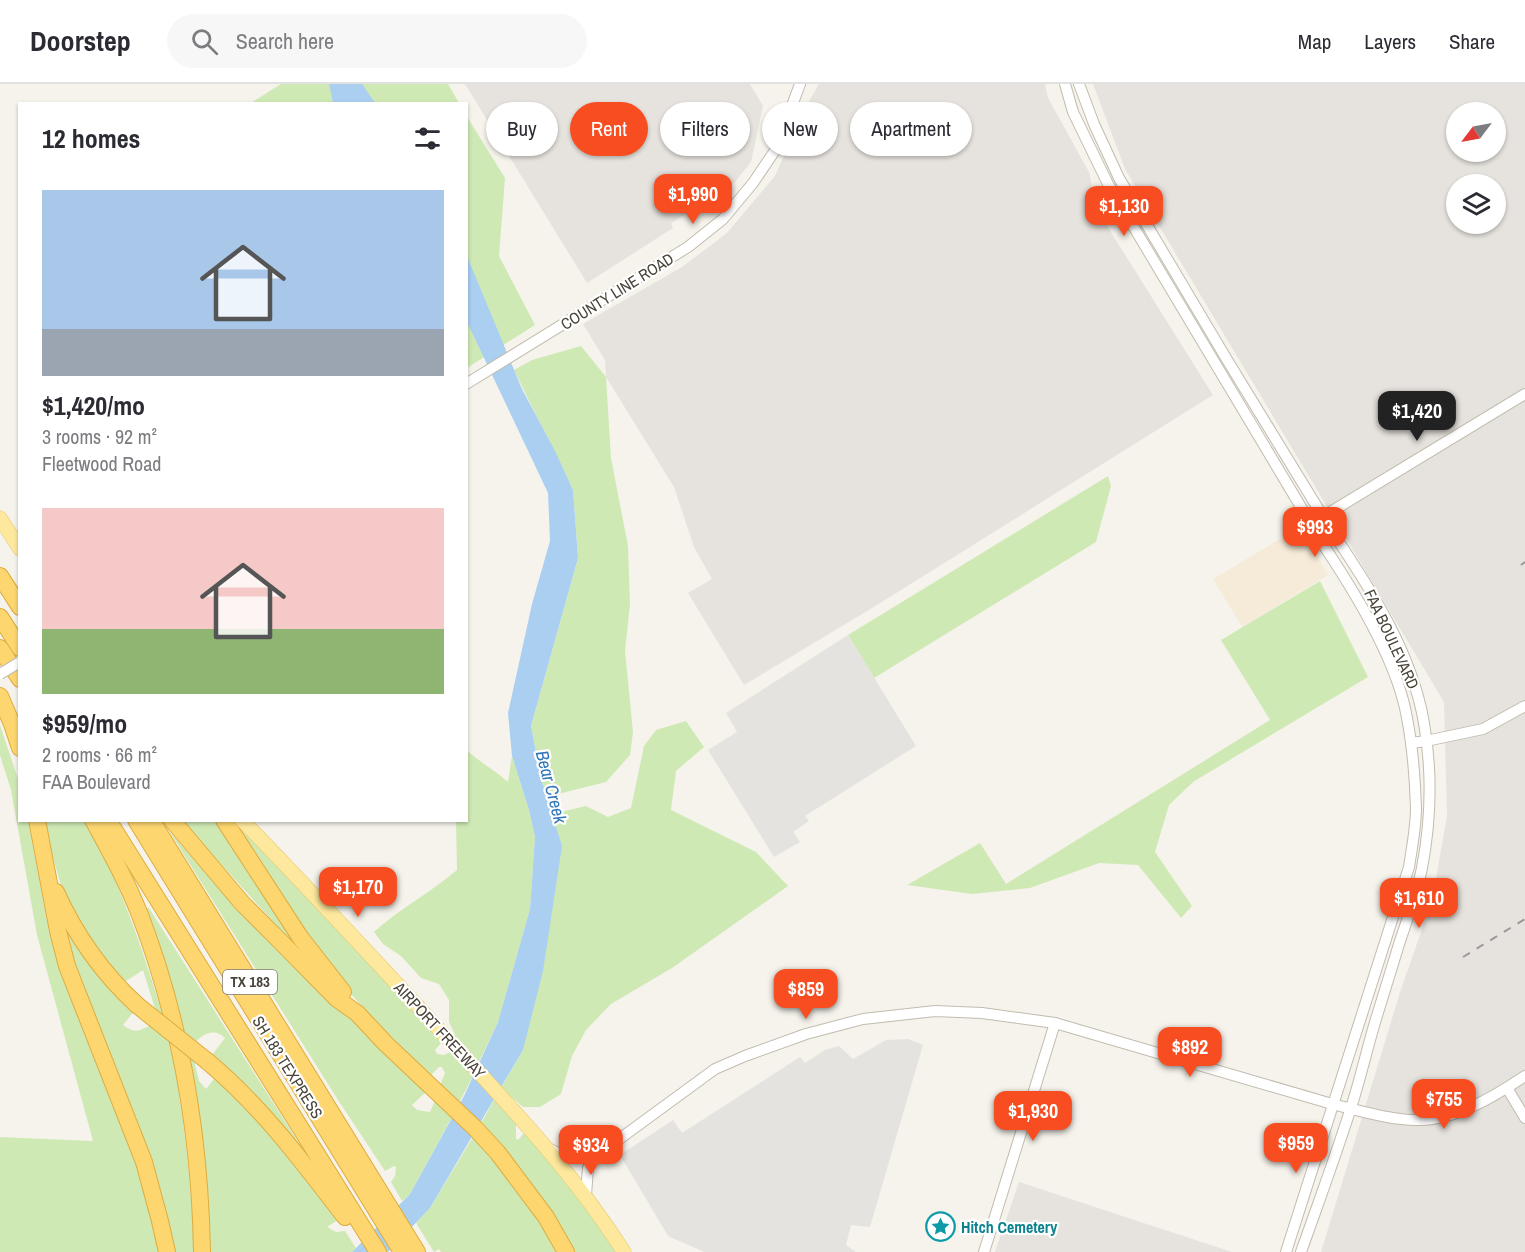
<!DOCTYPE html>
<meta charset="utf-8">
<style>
body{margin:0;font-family:"Archivo Narrow",sans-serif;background:#f7f7f7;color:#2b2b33;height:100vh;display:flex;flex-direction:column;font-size:22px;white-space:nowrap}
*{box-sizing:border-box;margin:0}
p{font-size:20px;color:#7c7c81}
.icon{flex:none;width:33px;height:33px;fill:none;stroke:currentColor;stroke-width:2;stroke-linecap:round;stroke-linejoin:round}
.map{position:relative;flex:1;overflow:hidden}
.details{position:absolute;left:18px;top:18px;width:450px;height:720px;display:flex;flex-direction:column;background:#fff;border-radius:0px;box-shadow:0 2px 4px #0004}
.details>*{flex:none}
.top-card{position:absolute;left:486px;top:18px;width:570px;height:54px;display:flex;gap:12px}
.needle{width:39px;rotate:238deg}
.controls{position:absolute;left:1446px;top:18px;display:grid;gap:12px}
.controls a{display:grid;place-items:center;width:60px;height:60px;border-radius:50%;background:#fff;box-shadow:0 2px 4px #0004;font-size:30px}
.price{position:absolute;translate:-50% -51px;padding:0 14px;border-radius:12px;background:#f84d20;color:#fff;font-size:20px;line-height:39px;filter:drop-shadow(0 2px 3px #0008)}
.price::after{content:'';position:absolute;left:50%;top:36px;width:18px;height:14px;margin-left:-9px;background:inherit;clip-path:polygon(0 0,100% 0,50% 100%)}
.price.selected{background:#222;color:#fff}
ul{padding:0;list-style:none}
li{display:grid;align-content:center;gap:12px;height:318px;padding:0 24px}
li span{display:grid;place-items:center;height:186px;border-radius:0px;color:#555}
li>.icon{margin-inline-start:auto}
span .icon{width:108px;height:108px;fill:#fffc;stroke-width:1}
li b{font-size:26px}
h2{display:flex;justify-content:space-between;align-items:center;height:72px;padding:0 24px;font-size:26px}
.tag{padding:0 21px;border-radius:27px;background:#fff;box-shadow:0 2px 4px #0004;font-size:21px;line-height:54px}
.tag.selected{background:#f84d20;color:#fff}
header{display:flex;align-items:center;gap:36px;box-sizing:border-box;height:84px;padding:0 30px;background:#fff;border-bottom:2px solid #e1e1e2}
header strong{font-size:28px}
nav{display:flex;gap:33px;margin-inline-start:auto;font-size:21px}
.search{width:420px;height:54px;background:#f7f7f7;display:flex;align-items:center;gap:15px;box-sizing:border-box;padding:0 21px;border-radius:33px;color:#7c7c81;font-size:22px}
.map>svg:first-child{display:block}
</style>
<header>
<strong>Doorstep</strong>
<div class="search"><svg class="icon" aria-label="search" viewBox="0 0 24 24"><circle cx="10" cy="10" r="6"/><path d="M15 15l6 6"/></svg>Search here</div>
<nav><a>Map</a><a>Layers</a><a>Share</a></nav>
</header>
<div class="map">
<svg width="1525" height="1168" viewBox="0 0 1525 1168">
<rect width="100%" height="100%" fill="#f6f3ec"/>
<polygon fill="#f6ebd8" points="1300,443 1328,491 1242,543 1213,495"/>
<g fill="#e6e2dd" fill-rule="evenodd">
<polygon points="465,0 750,0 763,22 751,78 735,98 671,139 673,144 587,199"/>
<polygon points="819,0 1045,0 1048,14 1089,88 1097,126 1213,311 877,521 744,601 688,509 712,495 694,463 674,403 606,293 605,276 583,240 682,183 727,149 775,92 805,24"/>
<path d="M1093 0H1525V1168H1321L1401 905 1432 817 1447 732 1444 618 1125 85ZM1456 28H1496V68H1456ZM1456 100H1496V140H1456Z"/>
<polygon points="1019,1098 1232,1168 995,1168"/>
</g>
<g fill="#cfe9b5">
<polygon points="281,0 448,0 459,19 249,20"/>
<polygon points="466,31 505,94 499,172 535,241 467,284"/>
<polygon points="581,262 606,293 611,374 628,462 630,520 625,567 633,648 630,671 606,698 546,713 541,695 531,642 578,474 573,406 514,286 532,276"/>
<polygon points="1108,392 1111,402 1096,458 874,594 848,551"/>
<polygon points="1320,497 1368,593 1193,698 1169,721 1155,768 1192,822 1181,834 1138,781 1099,779 1030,804 972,810 907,801 980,759 1006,800 1270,636 1221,556"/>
<polygon points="686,637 704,663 676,687 671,726 756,768 788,802 672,884 611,920 586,946 572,972 561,1010 540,1023 523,1023 501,1004 523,966 561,765 552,730 586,722 608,733 631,724 644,662 656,646"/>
<polygon points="0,641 19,698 20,736 28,737 49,848 78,929 137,1079 160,1168 0,1168 0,1053 93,1057 37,851 11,706 0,671"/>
<path d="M467 666C480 679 495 686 508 698L512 672 529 726 535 753 530 825 498 938 479 978 456 953 449 938V916L439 900 421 894 401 872 383 860 374 848C400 824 430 809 457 786L456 737 466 736Z"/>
<path d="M43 737H85C121 798 143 867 164 935L157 931 143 886 123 899 99 870 63 809Z"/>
<polygon points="182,737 218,737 299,863 296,863"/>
<polygon points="231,737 238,737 438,953 441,959 435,966 437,970 444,971 450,968 473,992 459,1019 440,1001 445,989 442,983 439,983 430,992 366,927 328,884"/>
<polygon points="169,747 225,812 426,1008 412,1021 417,1026 430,1028 435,1016 452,1033 410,1110 402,1117 391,1098 395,1092 396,1083 394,1082 385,1087 338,1016"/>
<path d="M145 824H149L314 1083 212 971 225 954C215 944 203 949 195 959L184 950Z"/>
<path d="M69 850 135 926 123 941C135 950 139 947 151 941L155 947H163L168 950C183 1022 191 1094 194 1168H173L66 853Z"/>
<polygon points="185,964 192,969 199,997 206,1005 218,990 247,1018 338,1136 327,1143 336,1148 345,1147 356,1164 352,1168 208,1168"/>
<polygon points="494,1016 516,1040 516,1055 518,1056 524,1049 572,1103 616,1168 574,1168 542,1114 521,1085 481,1039"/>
<path d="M473 1053C506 1088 533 1126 557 1168H441L439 1165 434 1168 416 1139 430 1124Z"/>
</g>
<g fill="#e5e3e0">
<polygon points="848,551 916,662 805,732 809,737 793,748 800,758 774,773 708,666 737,648 726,629"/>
<polygon points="908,955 923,961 870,1143 851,1141 846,1161 856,1168 704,1168 668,1152 620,1071 673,1036 682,1049 800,973 805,979 825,966 839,962 853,975 886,956"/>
</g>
<g fill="#aacff1">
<polygon points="329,0 362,0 375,19 333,19"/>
<polygon points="467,172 522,305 555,367 573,406 578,474 531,642 541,695 562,762 543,887 523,966 430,1124 388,1168 352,1168 410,1110 464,1012 498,938 530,825 535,753 529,726 512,672 508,629 532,520 550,457 548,409 467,238"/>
</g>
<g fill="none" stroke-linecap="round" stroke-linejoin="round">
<defs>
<g id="minor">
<path d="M1065 0 1073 28 1108 100 1326 465C1356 510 1393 571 1405 624 1412 656 1415 691 1416 724 1416 743 1412 763 1409 783L1286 1168"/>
<path d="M1079 0 1094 40 1119 94 1226 274 1333 449C1372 507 1412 569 1424 639 1432 686 1431 737 1422 784 1417 809 1408 833 1400 857 1392 883 1384 909 1376 935 1368 961 1362 988 1354 1014 1338 1066 1319 1117 1301 1168"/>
<polyline points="466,300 688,163 723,135 753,99 776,65 800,0"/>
<polyline points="1319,435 1525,310"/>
<polyline points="1411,659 1426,657 1483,645 1525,622"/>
<polyline points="1507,1004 1525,1034"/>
<path d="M548 1064 568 1074 594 1071 618 1056 715 985 745 972 806 950 863 935 935 927 982 929 1055 939 1332 1020C1357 1026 1394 1037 1419 1036 1456 1036 1495 1012 1525 992"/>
<polyline points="586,1111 588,1084 594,1071"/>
<polyline points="984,1168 1055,939"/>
</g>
<g id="major">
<polyline points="0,434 20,465"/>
<path d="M242 736C316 812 388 890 460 968 520 1033 576 1093 624 1168"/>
</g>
<g id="highway">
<polyline points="0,492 20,523"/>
<polyline points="0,533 20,564"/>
<polyline points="0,564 20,595"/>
<polyline points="0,612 12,640 20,664"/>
<polyline points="37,736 58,847 67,882 144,1078 160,1137 167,1168"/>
<path d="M93 736C110 767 127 798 140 831 181 938 200 1054 202 1168"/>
<polyline points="108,736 378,1168"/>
<polyline points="136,736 402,1168"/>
<polyline points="151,736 417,1168"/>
<polyline points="172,736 242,819 279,856 337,915 357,929 386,960 476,1045 498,1069 546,1133 566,1168"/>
<polyline points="224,736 300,853 343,908"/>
<path d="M56 808C76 852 102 889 137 921"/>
<path d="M207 977C261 1022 302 1077 345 1133"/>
</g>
</defs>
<use href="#minor" stroke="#c1bcae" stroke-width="12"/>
<use href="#major" stroke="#e4c76b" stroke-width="15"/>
<use href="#highway" stroke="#ddac3e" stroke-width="18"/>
<use href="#minor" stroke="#fff" stroke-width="10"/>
<use href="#major" stroke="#fde89d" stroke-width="14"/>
<use href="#highway" stroke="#fdd670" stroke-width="16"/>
<g stroke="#9a9a9a" stroke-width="2" stroke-dasharray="8 8" stroke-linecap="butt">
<polyline points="1521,481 1525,478"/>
<polyline points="1463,873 1525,835"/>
</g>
<defs>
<polyline id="minor-bridge" points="0,590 20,578"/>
<polyline id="highway-bridge" points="137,921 207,977"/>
</defs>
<use href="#minor-bridge" stroke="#c1bcae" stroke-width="12" stroke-linecap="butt"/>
<use href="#highway-bridge" stroke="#ddac3e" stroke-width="18" stroke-linecap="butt"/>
<use href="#minor-bridge" stroke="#fff" stroke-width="10"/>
<use href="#highway-bridge" stroke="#fdd670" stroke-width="16"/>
</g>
<defs>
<symbol id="sight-ring" viewBox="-11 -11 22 22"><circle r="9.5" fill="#fff" stroke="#0f9aa8" stroke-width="1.5"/><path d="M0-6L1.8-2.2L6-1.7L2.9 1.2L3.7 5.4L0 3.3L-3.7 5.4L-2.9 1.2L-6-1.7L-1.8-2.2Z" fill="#0f9aa8"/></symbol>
</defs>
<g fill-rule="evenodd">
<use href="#sight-ring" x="924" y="1126" width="33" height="33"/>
</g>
<g text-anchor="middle" stroke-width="4.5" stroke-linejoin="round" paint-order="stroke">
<rect fill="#fff" stroke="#807c74" stroke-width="1.5" x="223" y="886" width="54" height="24" rx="4.5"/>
<g font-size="15" font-weight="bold" fill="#4a4439">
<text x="250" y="903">TX 183</text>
</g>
<g font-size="16" fill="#4a4439" stroke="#fff">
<text transform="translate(617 207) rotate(-32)" y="6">COUNTY LINE ROAD</text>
<text transform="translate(1392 555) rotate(65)" y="6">FAA BOULEVARD</text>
<text transform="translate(440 946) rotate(47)" y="6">AIRPORT FREEWAY</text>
<text transform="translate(288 983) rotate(58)" y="6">SH 183 TEXPRESS</text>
</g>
<g font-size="16" font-weight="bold" fill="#0d838f" stroke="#fff" text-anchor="start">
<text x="961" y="1149">Hitch Cemetery</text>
</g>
<g font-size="18" font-style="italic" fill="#3177b7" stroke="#fff">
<text transform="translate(551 703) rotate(75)" y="6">Bear Creek</text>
</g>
</g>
</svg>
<div class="controls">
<a><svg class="needle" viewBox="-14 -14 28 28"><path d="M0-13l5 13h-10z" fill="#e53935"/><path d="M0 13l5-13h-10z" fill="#7c7c81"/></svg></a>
<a><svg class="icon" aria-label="layers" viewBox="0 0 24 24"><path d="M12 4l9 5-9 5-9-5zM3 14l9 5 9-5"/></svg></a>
</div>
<b class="price" style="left:693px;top:141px">$1,990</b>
<b class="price" style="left:1124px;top:153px">$1,130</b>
<b class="price selected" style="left:1417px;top:358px">$1,420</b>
<b class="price" style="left:1315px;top:474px">$993</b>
<b class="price" style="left:358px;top:834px">$1,170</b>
<b class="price" style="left:1419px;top:845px">$1,610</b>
<b class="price" style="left:806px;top:936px">$859</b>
<b class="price" style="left:1190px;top:994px">$892</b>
<b class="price" style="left:1444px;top:1046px">$755</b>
<b class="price" style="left:1033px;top:1058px">$1,930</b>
<b class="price" style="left:1296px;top:1090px">$959</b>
<b class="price" style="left:591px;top:1092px">$934</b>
<div class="top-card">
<a class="tag">Buy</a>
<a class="tag selected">Rent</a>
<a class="tag">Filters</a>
<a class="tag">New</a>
<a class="tag">Apartment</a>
</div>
<section class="details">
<h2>12 homes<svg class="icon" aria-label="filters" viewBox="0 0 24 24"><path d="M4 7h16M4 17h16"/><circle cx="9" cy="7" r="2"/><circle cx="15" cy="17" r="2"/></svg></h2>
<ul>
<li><span style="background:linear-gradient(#a9c7e8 75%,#9aa5b1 0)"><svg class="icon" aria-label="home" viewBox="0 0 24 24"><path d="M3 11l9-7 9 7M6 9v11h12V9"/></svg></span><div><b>$1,420/mo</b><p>3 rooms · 92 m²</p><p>Fleetwood Road</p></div></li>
<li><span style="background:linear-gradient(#f6c9c9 65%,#8fb573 0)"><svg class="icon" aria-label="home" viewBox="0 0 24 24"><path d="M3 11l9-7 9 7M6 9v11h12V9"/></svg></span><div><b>$959/mo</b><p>2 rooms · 66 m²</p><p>FAA Boulevard</p></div></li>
</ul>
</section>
</div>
